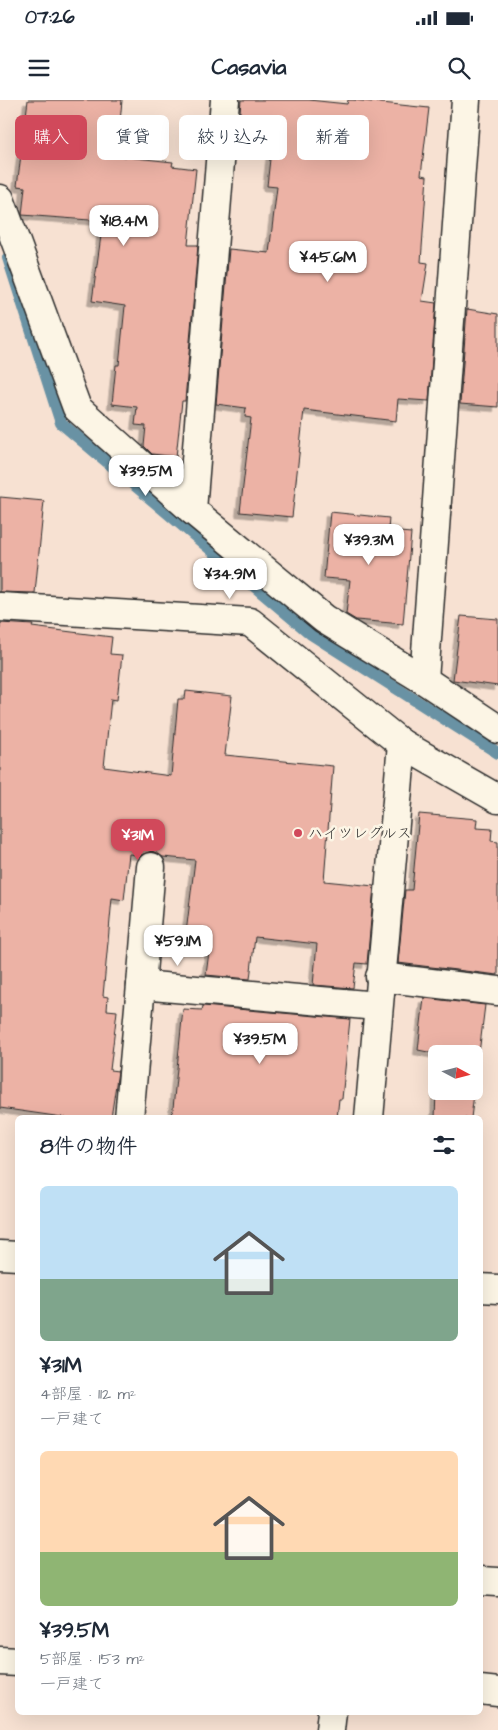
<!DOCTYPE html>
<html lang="ja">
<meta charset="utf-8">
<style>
body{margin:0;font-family:"Architects Daughter","Klee One",sans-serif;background:#f2f2f3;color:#1f2937;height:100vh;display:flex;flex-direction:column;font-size:19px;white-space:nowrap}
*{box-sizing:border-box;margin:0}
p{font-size:16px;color:#747a83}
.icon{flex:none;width:28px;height:28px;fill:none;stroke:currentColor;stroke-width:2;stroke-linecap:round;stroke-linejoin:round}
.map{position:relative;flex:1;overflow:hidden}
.panel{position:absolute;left:15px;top:1015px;width:468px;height:600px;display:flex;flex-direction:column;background:#fff;border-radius:8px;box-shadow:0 5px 20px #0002}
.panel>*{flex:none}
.guide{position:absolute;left:15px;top:15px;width:469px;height:45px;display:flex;gap:10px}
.needle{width:32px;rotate:97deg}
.fabs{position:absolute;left:428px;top:945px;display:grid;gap:10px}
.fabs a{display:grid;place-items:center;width:55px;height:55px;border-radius:8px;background:#fff;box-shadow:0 5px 20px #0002;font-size:25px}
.price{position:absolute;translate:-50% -42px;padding:0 11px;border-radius:10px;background:#fff;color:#222;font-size:16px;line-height:32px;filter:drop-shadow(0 1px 2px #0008)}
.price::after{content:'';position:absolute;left:50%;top:30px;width:15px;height:11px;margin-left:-8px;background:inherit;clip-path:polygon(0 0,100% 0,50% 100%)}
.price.active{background:#d1495b;color:#fff}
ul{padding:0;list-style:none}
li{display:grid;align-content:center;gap:10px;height:265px;padding:0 25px}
li span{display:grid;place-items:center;height:155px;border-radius:8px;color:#555}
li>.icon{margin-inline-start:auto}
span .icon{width:90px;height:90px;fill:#fffc;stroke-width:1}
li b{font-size:21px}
h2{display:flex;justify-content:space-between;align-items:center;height:60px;padding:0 25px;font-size:21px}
.chip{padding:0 18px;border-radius:8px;background:#fff;box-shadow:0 5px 20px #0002;font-size:18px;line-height:45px}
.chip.active{background:#d1495b;color:#fff}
.status{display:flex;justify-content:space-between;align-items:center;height:35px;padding:0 25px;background:#fff;direction:ltr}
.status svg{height:14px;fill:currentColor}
header{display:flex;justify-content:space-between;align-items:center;height:65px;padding:0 25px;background:#fff;font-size:22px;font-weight:800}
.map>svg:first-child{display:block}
</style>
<div class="status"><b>07:26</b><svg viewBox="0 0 49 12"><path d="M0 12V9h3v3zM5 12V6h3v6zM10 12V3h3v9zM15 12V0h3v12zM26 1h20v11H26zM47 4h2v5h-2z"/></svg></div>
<header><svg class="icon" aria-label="menu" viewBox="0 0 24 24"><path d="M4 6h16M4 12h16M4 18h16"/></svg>Casavia<svg class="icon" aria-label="search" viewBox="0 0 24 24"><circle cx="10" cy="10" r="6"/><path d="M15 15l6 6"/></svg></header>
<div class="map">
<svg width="498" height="1630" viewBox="0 0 498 1630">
<defs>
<filter id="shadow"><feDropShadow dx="-4.5" dy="4.5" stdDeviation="0" flood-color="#0004"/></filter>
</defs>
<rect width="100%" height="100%" fill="#f7e1d2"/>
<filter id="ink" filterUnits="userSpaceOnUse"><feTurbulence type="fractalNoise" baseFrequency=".02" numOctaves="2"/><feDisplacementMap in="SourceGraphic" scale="10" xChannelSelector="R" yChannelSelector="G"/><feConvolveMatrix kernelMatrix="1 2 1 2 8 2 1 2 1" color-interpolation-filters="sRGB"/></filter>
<g filter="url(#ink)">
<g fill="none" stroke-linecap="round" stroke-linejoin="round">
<polyline stroke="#6992a4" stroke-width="12" points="8,158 61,323 311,534 498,653"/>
</g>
<g fill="#ecb2a5" stroke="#2b2b2b" filter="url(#shadow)">
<polygon points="28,0 122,0 117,56 173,62 172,66 196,69 188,145 198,145 185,301 182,301 176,357 152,354 144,346 146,326 135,325 137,307 112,304 116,265 119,265 125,206 92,201 103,121 22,115 25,87 17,86"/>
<polygon points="241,0 309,0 347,4 348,0 353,0 429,8 421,75 427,76 421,162 428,163 422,201 436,203 429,301 398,299 396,321 304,310 292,417 240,412 251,318 245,317 246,308 216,304 229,149 269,153 277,87 267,86 272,41 238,37"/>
<polygon points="467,209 498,214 498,307 460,304"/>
<polygon points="0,397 44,401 35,493 0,492"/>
<polygon points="330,412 389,418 388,431 411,433 403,524 356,520 346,514 350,480 324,478"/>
<polygon points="461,516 498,519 498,586 453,580"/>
<polygon points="0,523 33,525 32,527 112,537 110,554 122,555 117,600 111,599 104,667 171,676 178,599 185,599 186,591 232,596 225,655 333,666 324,781 374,786 367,864 356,863 353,888 313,885 317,844 255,837 250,879 206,875 210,844 185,841 195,760 163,757 152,751 141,755 129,754 124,800 112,798 103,896 108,897 107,910 117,911 110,970 118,971 111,1018 69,1018 0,1008"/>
<polygon points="419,714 477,719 476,728 492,729 491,741 498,742 498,875 398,863 405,790 412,790"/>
<polygon points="424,898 485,905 471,1018 435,1018 436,991 474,991 474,954 438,954 418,950"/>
<polygon points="203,906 350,919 342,999 339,999 337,1018 172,1018 183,909 202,910"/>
</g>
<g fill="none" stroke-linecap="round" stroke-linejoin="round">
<defs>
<g id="minor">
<polyline points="0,99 77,308 192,410 324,519 424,580 498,629"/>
<polyline points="192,410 225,0"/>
<polyline points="0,507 250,522 402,644 498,699"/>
<polyline points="424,580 466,0"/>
<polyline points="380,877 498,891"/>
<polyline points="141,885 151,767"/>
<polyline points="129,1018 141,885 377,906"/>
<polyline points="369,1018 402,644"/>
<polyline points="0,1155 18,1156"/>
<polyline points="480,1188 498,1189"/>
<polyline points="480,1481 498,1482"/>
<polyline points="0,1561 18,1562"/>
<polyline points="480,1590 498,1592"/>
<polyline points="330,1630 332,1612"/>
</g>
</defs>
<use href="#minor" stroke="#2b2b2b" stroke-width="31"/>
<use href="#minor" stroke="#fcf5e5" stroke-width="28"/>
</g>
</g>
<circle fill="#d1495b" stroke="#fcf5e5" stroke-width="2" cx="298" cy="733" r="5"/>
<g text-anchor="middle" stroke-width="5" stroke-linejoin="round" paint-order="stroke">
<g font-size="15" fill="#2b2b2b" stroke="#fcf5e5" text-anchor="start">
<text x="308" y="738">ハイツレグルス</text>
</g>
</g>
</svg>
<div class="fabs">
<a><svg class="needle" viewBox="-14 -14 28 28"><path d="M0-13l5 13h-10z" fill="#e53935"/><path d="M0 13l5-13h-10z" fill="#747a83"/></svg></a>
</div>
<b class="price" style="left:124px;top:147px">¥18.4M</b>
<b class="price" style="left:328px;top:183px">¥45.6M</b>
<b class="price" style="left:146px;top:397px">¥39.5M</b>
<b class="price" style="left:369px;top:466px">¥39.3M</b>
<b class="price" style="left:230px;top:500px">¥34.9M</b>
<b class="price active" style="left:138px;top:761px">¥31M</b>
<b class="price" style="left:178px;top:867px">¥59.1M</b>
<b class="price" style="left:260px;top:965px">¥39.5M</b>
<div class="guide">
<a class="chip active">購入</a>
<a class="chip">賃貸</a>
<a class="chip">絞り込み</a>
<a class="chip">新着</a>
</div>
<section class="panel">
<h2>8件の物件<svg class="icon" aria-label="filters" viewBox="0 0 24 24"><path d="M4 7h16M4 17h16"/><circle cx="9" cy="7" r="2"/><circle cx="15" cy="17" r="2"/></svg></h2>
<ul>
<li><span style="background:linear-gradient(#bfe0f5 60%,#7fa58c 0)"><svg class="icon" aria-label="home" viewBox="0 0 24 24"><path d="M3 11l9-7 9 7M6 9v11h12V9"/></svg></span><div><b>¥31M</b><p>4部屋 · 112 m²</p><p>一戸建て</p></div></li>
<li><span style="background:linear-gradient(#ffd9b3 65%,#8fb573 0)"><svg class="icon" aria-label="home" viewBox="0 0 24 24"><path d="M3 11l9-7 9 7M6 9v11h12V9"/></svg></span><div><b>¥39.5M</b><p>5部屋 · 153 m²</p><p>一戸建て</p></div></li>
</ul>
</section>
</div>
